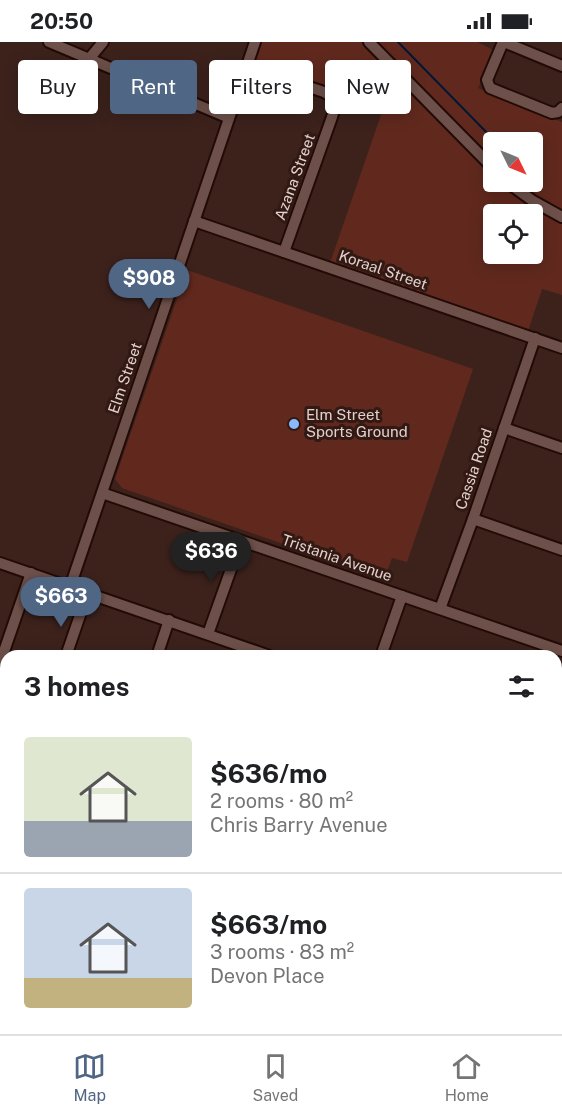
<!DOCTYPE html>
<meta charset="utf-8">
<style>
body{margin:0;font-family:"Public Sans",sans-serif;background:#f2f2f2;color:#202124;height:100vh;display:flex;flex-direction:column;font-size:22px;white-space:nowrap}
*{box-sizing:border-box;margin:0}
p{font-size:20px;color:#757577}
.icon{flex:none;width:33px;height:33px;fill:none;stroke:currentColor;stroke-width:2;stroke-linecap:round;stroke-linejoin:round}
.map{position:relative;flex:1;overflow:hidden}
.details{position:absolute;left:0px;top:608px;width:562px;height:386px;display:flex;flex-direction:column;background:#fff;border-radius:18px 18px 0 0;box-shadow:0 3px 15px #0003}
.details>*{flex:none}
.top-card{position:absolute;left:18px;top:18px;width:526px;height:54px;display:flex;gap:12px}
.needle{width:39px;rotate:133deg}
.tools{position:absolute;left:483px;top:90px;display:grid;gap:12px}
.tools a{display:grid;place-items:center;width:60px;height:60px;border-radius:6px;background:#fff;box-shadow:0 3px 15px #0003;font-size:30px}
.price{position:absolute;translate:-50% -51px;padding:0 14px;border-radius:21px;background:#506685;color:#fff;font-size:20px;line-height:39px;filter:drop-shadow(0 2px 3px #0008)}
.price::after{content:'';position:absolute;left:50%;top:36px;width:18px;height:14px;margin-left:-9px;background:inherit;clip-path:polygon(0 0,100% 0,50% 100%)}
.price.active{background:#222;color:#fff}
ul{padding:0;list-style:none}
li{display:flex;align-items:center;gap:18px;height:150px;padding:0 24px}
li+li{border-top:2px solid #e0e0e0}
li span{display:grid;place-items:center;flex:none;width:168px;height:120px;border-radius:6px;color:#555}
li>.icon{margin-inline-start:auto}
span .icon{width:72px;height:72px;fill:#fffc;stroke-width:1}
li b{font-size:26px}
h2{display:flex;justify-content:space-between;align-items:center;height:72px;padding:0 24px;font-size:26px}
.chip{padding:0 21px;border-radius:6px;background:#fff;box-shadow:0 3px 15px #0003;font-size:21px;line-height:54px}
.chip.active{background:#506685;color:#fff}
.status{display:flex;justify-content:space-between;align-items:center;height:42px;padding:0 30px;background:#fff;direction:ltr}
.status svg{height:16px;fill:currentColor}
.tab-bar{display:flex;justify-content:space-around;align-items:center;height:84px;border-top:2px solid #e0e0e0;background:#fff;font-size:16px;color:#757577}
.tab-bar a{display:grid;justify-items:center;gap:3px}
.tab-bar .active{color:#506685}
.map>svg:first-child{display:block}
</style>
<div class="status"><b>20:50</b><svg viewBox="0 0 49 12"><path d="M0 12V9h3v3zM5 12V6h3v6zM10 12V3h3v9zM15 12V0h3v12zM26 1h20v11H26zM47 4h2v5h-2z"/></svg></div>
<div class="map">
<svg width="562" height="992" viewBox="0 0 562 992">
<rect width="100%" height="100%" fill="#3d221c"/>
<g fill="#61291e" fill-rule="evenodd">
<path d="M260 0H361L493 134 494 140H499L525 160 562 180V253L542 247 528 289 330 221 383 67 260 24C252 17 257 9 260 0ZM494 172H532V212H494Z"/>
<polygon points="376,0 477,0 495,9 478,46 562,80 562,168 531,151 515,140 532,140 532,100 494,100 493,120"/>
<polygon points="187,228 473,327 407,520 392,516 384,537 122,446 115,437"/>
<polygon points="562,932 562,992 357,992 374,987 556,987 557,934"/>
</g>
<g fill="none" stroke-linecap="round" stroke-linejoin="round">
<polyline stroke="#021635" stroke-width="2" points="398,0 496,100"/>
<defs>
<g id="minor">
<polyline points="49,0 229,76"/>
<polyline points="369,0 494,127"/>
<polyline points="503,0 487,38 490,46 552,71 558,70 562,66"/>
<polyline points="504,0 562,24"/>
<polyline points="89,17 103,0"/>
<path d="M246 24 324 50C336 56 336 63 332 75L284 210"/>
<polyline points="507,140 533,159 562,175"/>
<polyline points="194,179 562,306"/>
<polyline points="504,386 562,406"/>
<polyline points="102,451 562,609"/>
<polyline points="473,477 562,508"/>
<polyline points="0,521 270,614"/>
<polyline points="70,545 255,0"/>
<polyline points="440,567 473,477 535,296"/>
<polyline points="208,592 241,499"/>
<polyline points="66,614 88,550"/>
<polyline points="157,614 169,578"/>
<polyline points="381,614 402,554"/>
<polyline points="0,621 31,531"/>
<polyline points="556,713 562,715"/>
<polyline points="6,784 6,782"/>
<polyline points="0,829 6,831"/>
<polyline points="556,862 562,846"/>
<polyline points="0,975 6,977"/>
<polyline points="38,987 61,990 79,987"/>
<polyline points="291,987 293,992"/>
<polyline points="178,992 180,987"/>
</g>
<g id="major">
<polyline points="556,927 562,925"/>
<polyline points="333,992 350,987"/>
</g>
</defs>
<use href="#minor" stroke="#220b06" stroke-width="14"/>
<use href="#major" stroke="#220b06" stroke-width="16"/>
<use href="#minor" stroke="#6e504a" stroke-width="10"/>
<use href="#major" stroke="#5a78b1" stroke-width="14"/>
</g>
<circle fill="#8abafc" stroke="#321913" stroke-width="2" cx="294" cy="382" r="6"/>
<g text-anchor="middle" stroke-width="6" stroke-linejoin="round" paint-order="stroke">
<g font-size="15" fill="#e3d1cd" stroke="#321913">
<text transform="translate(295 135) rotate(-70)" y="5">Azana Street</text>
<text transform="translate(383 228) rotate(19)" y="5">Koraal Street</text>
<text transform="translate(125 336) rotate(-71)" y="5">Elm Street</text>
<text transform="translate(474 427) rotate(-71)" y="5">Cassia Road</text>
<text transform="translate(337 516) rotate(19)" y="5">Tristania Avenue</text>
</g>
<g font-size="15" fill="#e3d1cd" stroke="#321913" text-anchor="start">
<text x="306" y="378">Elm Street<tspan x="306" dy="17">Sports Ground</tspan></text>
</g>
</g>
</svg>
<div class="tools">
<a><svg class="needle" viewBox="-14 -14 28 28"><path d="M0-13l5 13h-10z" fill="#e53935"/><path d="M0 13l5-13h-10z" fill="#757577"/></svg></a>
<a><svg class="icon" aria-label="locate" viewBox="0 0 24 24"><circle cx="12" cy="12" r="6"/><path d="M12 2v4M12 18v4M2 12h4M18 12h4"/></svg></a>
</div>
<b class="price" style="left:149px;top:268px">$908</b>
<b class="price active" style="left:211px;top:541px">$636</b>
<b class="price" style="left:61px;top:586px">$663</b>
<div class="top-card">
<a class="chip">Buy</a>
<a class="chip active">Rent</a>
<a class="chip">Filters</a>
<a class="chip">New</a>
</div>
<section class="details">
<h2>3 homes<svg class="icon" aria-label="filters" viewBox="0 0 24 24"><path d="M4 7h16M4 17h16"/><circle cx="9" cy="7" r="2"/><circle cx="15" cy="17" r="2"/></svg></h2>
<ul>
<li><span style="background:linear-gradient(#dfe7d0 70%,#9aa5b1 0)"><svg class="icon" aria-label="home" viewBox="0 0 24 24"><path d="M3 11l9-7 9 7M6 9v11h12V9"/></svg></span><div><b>$636/mo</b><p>2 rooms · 80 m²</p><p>Chris Barry Avenue</p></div></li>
<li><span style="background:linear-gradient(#c9d6e8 75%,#c2b280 0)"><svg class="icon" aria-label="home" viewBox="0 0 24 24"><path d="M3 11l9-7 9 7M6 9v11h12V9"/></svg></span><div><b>$663/mo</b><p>3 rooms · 83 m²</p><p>Devon Place</p></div></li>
</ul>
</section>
</div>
<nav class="tab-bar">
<a class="active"><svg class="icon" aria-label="map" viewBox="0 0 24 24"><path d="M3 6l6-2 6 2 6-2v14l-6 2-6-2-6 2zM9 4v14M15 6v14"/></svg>Map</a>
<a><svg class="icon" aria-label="saved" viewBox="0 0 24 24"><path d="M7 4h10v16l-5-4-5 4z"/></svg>Saved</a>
<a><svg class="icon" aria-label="home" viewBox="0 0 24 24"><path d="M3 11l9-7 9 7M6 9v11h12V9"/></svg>Home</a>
</nav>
